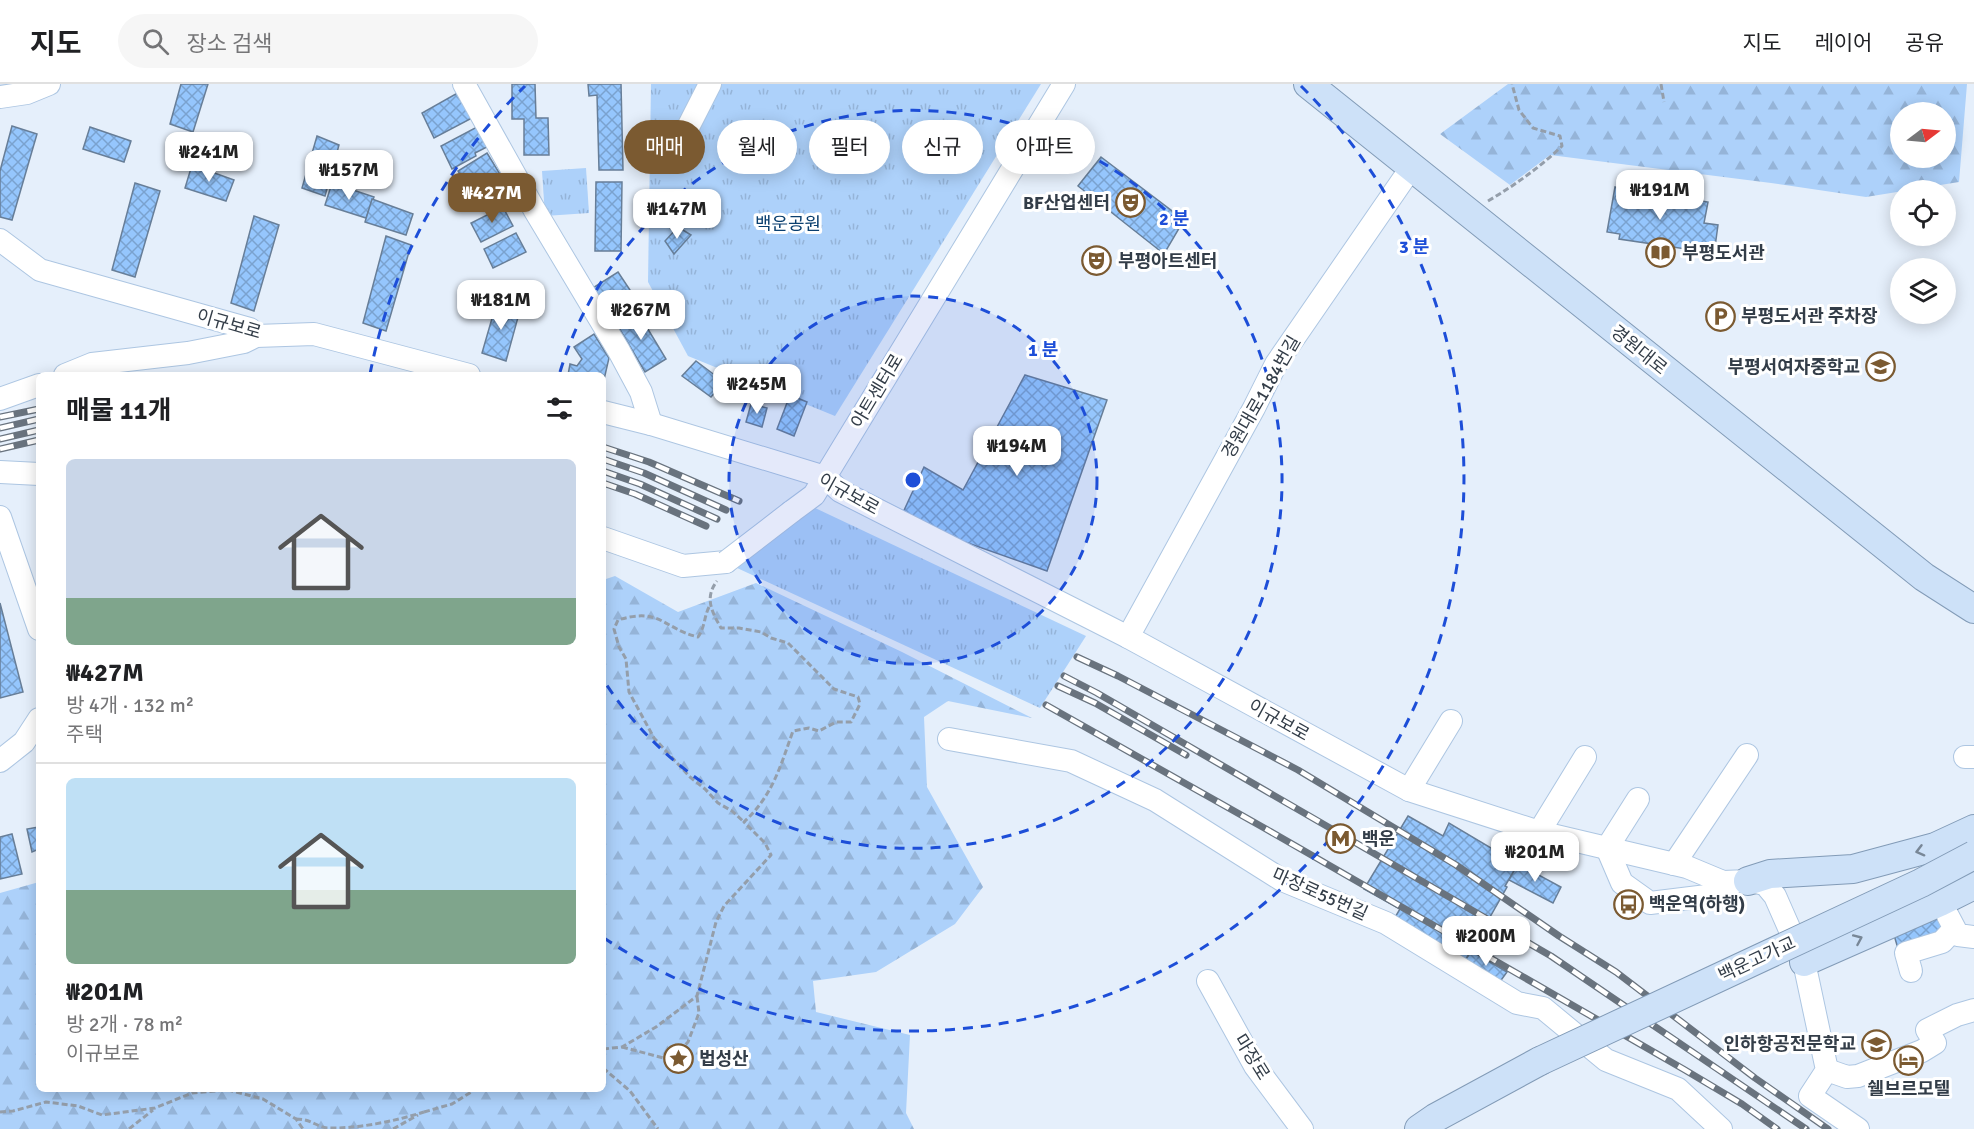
<!DOCTYPE html>
<html lang="ko">
<meta charset="utf-8">
<style>
body{margin:0;font-family:Signika,"Noto Sans KR",sans-serif;background:#f6f6f6;color:#202124;height:100vh;display:flex;flex-direction:column;font-size:22px;white-space:nowrap}
*{box-sizing:border-box;margin:0}
p{font-size:20px;color:#757577}
.icon{flex:none;width:33px;height:33px;fill:none;stroke:currentColor;stroke-width:2;stroke-linecap:round;stroke-linejoin:round}
.map{position:relative;flex:1;overflow:hidden}
.side{position:absolute;left:36px;top:288px;width:570px;height:720px;display:flex;flex-direction:column;background:#fff;border-radius:9px;box-shadow:0 3px 15px #0003}
.side>*{flex:none}
.banner{position:absolute;left:624px;top:36px;width:570px;height:54px;display:flex;gap:12px}
.needle{width:39px;rotate:74deg}
.fabs{position:absolute;left:1890px;top:18px;display:grid;gap:12px}
.fabs a{display:grid;place-items:center;width:66px;height:66px;border-radius:50%;background:#fff;box-shadow:0 3px 15px #0003;font-size:30px}
.price{position:absolute;translate:-50% -51px;padding:0 14px;border-radius:12px;background:#fff;color:#222;font-size:20px;line-height:39px;filter:drop-shadow(0 2px 3px #0008)}
.price::after{content:'';position:absolute;left:50%;top:36px;width:18px;height:14px;margin-left:-9px;background:inherit;clip-path:polygon(0 0,100% 0,50% 100%)}
.price.current{background:#7b5a31;color:#fff}
ul{padding:0;list-style:none}
li{display:grid;align-content:center;gap:12px;height:318px;padding:0 30px}
li+li{border-top:2px solid #e0e0e0}
li span{display:grid;place-items:center;height:186px;border-radius:9px;color:#555}
li>.icon{margin-inline-start:auto}
span .icon{width:108px;height:108px;fill:#fffc;stroke-width:1}
li b{font-size:26px}
h2{display:flex;justify-content:space-between;align-items:center;height:72px;padding:0 30px;font-size:26px}
.tag{padding:0 21px;border-radius:27px;background:#fff;box-shadow:0 3px 15px #0003;font-size:21px;line-height:54px}
.tag.current{background:#7b5a31;color:#fff}
header{display:flex;align-items:center;gap:36px;box-sizing:border-box;height:84px;padding:0 30px;background:#fff;border-bottom:2px solid #e0e0e0}
header strong{font-size:28px}
nav{display:flex;gap:33px;margin-inline-start:auto;font-size:21px}
.search{width:420px;height:54px;background:#f6f6f6;display:flex;align-items:center;gap:15px;box-sizing:border-box;padding:0 21px;border-radius:33px;color:#757577;font-size:22px}
.map>svg:first-child{display:block}
</style>
<header>
<strong>지도</strong>
<div class="search"><svg class="icon" aria-label="search" viewBox="0 0 24 24"><circle cx="10" cy="10" r="6"/><path d="M15 15l6 6"/></svg>장소 검색</div>
<nav><a>지도</a><a>레이어</a><a>공유</a></nav>
</header>
<div class="map">
<svg width="1974" height="1045" viewBox="0 0 1974 1045">
<defs>
<pattern id="forest-firs" width="22" height="20" patternUnits="userSpaceOnUse" patternTransform="scale(1.5)"><rect width="22" height="20" fill="#add1fa"/><path d="M5 1l3.5 6h-7zM16 11l3.5 6h-7z" fill="#95b4d8"/></pattern>
<pattern id="park-tufts" width="24" height="20" patternUnits="userSpaceOnUse" patternTransform="scale(1.5)"><rect width="24" height="20" fill="#add1fa"/><path d="M3 7l-1-3M5 7V3M7 7l1-3M15 17l-1-3M17 17v-4M19 17l1-3" fill="none" stroke="#95b4d8"/></pattern>
<pattern id="building-cross-hatch" width="8" height="8" patternUnits="userSpaceOnUse" patternTransform="scale(1.5)"><rect width="8" height="8" fill="#95c6fd"/><path d="M0 0l8 8M0 8l8-8" fill="none" stroke="#7aa2cf"/></pattern>
</defs>
<rect width="100%" height="100%" fill="#e5effb"/>
<g fill="url(#forest-firs)" fill-rule="evenodd">
<path d="M1508 0H1967L1959 98 1866 113 1771 99 1550 71 1510 101 1440 50ZM1900 28H1946V74H1900Z"/>
<polygon points="615,492 678,528 756,499 902,568 1032,634 948,617 924,633 927,703 983,803 955,840 876,888 813,897 816,928 910,951 906,1029 914,1045 0,1045 0,809 39,798 39,1005 603,1005 603,496"/>
</g>
<g fill="url(#park-tufts)">
<polygon points="651,0 1041,0 835,332 688,272 648,198"/>
<polygon points="586,84 589,129 545,132 542,87"/>
<polygon points="813,423 1086,552 1040,624 735,483"/>
</g>
<g fill="url(#building-cross-hatch)" stroke="#677e98" stroke-width="1.5">
<polygon points="181,0 208,0 193,48 170,40"/>
<polygon points="512,0 535,0 536,34 548,34 549,71 524,71 524,35 512,35"/>
<polygon points="588,0 621,0 623,86 599,86 597,11 589,12"/>
<polygon points="461,7 474,33 434,54 422,29"/>
<polygon points="12,42 37,50 12,136 0,133 0,87"/>
<polygon points="90,43 131,57 124,78 83,65"/>
<polygon points="477,43 487,63 475,69 476,72 452,85 441,62"/>
<polygon points="317,52 339,61 325,112 302,104"/>
<polygon points="487,69 506,100 476,118 458,87"/>
<polygon points="1101,73 1184,136 1164,170 1078,102"/>
<polygon points="192,81 234,96 226,117 185,104"/>
<polygon points="596,98 622,98 621,167 595,167"/>
<polygon points="135,99 160,107 135,193 112,186"/>
<polygon points="332,99 374,113 366,134 325,121"/>
<polygon points="1615,103 1646,109 1644,115 1672,120 1673,117 1684,118 1685,114 1708,118 1704,139 1718,141 1715,163 1689,159 1686,165 1619,155 1620,150 1607,148"/>
<polygon points="372,115 413,130 406,151 365,138"/>
<polygon points="503,123 513,142 481,158 471,139"/>
<polygon points="254,132 279,141 254,227 231,219"/>
<polygon points="678,143 691,151 674,170 665,157"/>
<polygon points="516,149 526,168 493,184 484,165"/>
<polygon points="386,152 411,161 386,247 363,239"/>
<polygon points="618,188 636,215 606,235 588,207"/>
<polygon points="497,217 520,226 506,277 482,269"/>
<polygon points="637,227 666,275 645,288 616,239"/>
<polygon points="594,250 609,274 603,300 603,291 568,291 570,280 577,282 582,275 574,263"/>
<polygon points="696,277 724,298 711,313 682,292"/>
<polygon points="1025,291 1107,316 1047,487 900,435 924,383 963,406"/>
<polygon points="790,311 807,318 794,352 777,345"/>
<polygon points="751,320 767,324 762,343 746,338"/>
<polygon points="0,519 23,608 0,614"/>
<polygon points="1408,732 1443,752 1449,739 1518,780 1505,802 1507,803 1465,877 1394,835 1400,825 1364,805"/>
<polygon points="39,743 39,765 32,768 27,745"/>
<polygon points="12,750 22,790 0,795 0,753"/>
<polygon points="1518,780 1561,803 1553,819 1509,796"/>
<polygon points="1937,834 1942,836 1941,854 1899,868 1894,851"/>
<polygon points="1471,867 1507,888 1499,899 1465,877"/>
</g>
<g fill="none" stroke-linecap="round" stroke-linejoin="round">
<defs>
<g id="minor">
<polyline points="464,0 534,125 619,267 641,308 651,340"/>
<polyline points="0,13 27,9 49,0"/>
<polyline points="682,55 710,0"/>
<polyline points="0,156 40,186 250,245 256,252"/>
<polyline points="65,291 92,280 188,269 244,258 256,252 314,250 469,291"/>
<polyline points="0,315 39,301"/>
<polyline points="603,328 651,340 825,393 840,407 1128,553 1409,706 1539,748 1687,783 1723,798 1748,797 1765,800 1775,812 1804,878 1827,986 1810,1012 1858,1045"/>
<polyline points="0,388 39,390"/>
<polyline points="791,428 814,411 1064,0"/>
<polyline points="0,433 39,545"/>
<polyline points="603,454 683,482 726,478"/>
<polyline points="1128,553 1254,324 1276,280 1411,84"/>
<polyline points="949,655 1071,677 1155,716 1282,796 1386,839 1517,919 1543,924 1606,976 1678,1005 1721,1045"/>
<polyline points="1965,673 1974,673"/>
<polyline points="0,677 24,658 39,635"/>
<polyline points="1409,706 1451,637"/>
<polyline points="1539,748 1585,673"/>
<polyline points="1607,764 1622,799 1650,819 1707,812 1723,798"/>
<polyline points="1607,764 1638,715"/>
<polyline points="1674,780 1747,671"/>
<polyline points="1948,832 1958,851 1974,853"/>
<polyline points="1911,887 1906,869 1942,858 1954,845"/>
<polyline points="1208,897 1255,982 1302,1045"/>
<polyline points="1827,986 1847,993 1858,992 1922,967 1935,959 1927,946 1957,931 1974,926"/>
</g>
<g id="major">
<polyline points="1308,0 1924,493 1974,525"/>
<polyline points="1748,797 1770,790 1853,785 1935,763 1974,745"/>
<polyline points="1804,878 1940,818 1974,801"/>
<polyline points="1419,1045 1435,1034 1540,977"/>
</g>
</defs>
<use href="#minor" stroke="#adc6e2" stroke-width="24"/>
<use href="#major" stroke="#829bb7" stroke-width="30"/>
<g stroke="#949eaa" stroke-width="3" stroke-dasharray="6 3" stroke-linecap="butt">
<polyline points="1661,0 1664,18"/>
<path d="M1488 117C1515 101 1539 84 1562 62L1560 52 1533 44 1519 26 1512 0"/>
<path d="M709 523C704 533 705 543 698 553 662 544 661 523 618 536L614 545 619 563 626 575 629 608 654 654 690 693 705 705 718 719 732 727 744 738"/>
<polyline points="622,963 671,976 688,958 699,929 697,912"/>
<path d="M603 965 622 963 656 943 697 912 716 838 724 822 771 771 765 759 744 738C773 711 780 683 793 647L809 644 819 647 836 638H851L860 620 858 613 834 605 788 559 771 554 761 548 739 544H721C712 528 704 514 717 497"/>
<polyline points="603,984 630,1007 658,1045"/>
<polyline points="0,1028 13,1027 46,1018 78,1022 102,1031 155,1024 192,1009 228,1006 263,1015 296,1035 303,1045"/>
<polyline points="424,1028 452,1020 476,1005"/>
<path d="M296 1035C311 1035 315 1042 327 1044 357 1045 396 1037 424 1028"/>
<polyline points="129,1045 153,1026"/>
<polyline points="393,1045 418,1031"/>
</g>
<use href="#minor" stroke="#fff" stroke-width="22"/>
<use href="#major" stroke="#cde1f8" stroke-width="28"/>
<defs>
<g id="rail">
<polyline points="0,333 39,325"/>
<polyline points="0,344 39,335"/>
<polyline points="0,355 39,346"/>
<polyline points="603,363 649,378 739,417"/>
<polyline points="0,365 39,356"/>
<polyline points="603,375 644,389 726,426"/>
<polyline points="603,387 640,400 717,435"/>
<polyline points="603,399 635,410 706,442"/>
<polyline points="1077,573 1118,592 1298,686 1456,781 1559,852 1616,888 1755,994 1828,1045"/>
<polyline points="1064,592 1097,609 1551,872 1806,1045"/>
<polyline points="1058,602 1095,619 1186,671"/>
<polyline points="1046,621 1266,745 1685,986 1742,1020 1777,1045"/>
</g>
</defs>
<use href="#rail" stroke="#69737e" stroke-width="7"/>
<use href="#rail" stroke="#fff" stroke-width="4.5" stroke-dasharray="14" stroke-linecap="butt"/>
<defs>
<polyline id="minor-bridge" points="726,478 791,428"/>
<polyline id="major-bridge" points="1540,977 1921,799 1974,771"/>
</defs>
<use href="#minor-bridge" stroke="#adc6e2" stroke-width="24" stroke-linecap="butt"/>
<use href="#major-bridge" stroke="#829bb7" stroke-width="30" stroke-linecap="butt"/>
<use href="#minor-bridge" stroke="#fff" stroke-width="22"/>
<use href="#major-bridge" stroke="#cde1f8" stroke-width="28"/>
</g>
<defs><path id="oneway-chevron" d="M-2-3.5L2.5 0L-2 3.5" fill="none" stroke-width="1.6" stroke-linecap="round" stroke-linejoin="round" transform="scale(1.5)"/></defs>
<g stroke="#788797">
<use href="#oneway-chevron" transform="translate(1920 767) rotate(165)"/>
<use href="#oneway-chevron" transform="translate(1858 855) rotate(-24)"/>
</g>
<circle cx="913" cy="396" r="184" fill="#1d4ed8" fill-opacity=".12"/>
<g fill="none" stroke="#1d4ed8" stroke-width="3" stroke-dasharray="10 8">
<circle cx="913" cy="396" r="184"/>
<path d="M560 288A369 369 0 1 1 604 597"/>
<path d="M370 290A553 553 0 0 1 525 2M1301 2A553 553 0 0 1 604 854"/>
</g>
<defs>
<symbol id="theatre-ring" viewBox="-11 -11 22 22"><circle r="9.5" fill="#fff" stroke="#7b5a31" stroke-width="1.5"/><path d="M-5-5.5Q0-4 5-5.5V0Q5 5 0 6Q-5 5-5 0ZM-3.3-2.5H-1v1.5H-3.3ZM1-2.5H3.3v1.5H1ZM-2.8 1Q0 5.5 2.8 1Z" fill="#7b5a31"/></symbol>
<symbol id="library-ring" viewBox="-11 -11 22 22"><circle r="9.5" fill="#fff" stroke="#7b5a31" stroke-width="1.5"/><path d="M-6-4Q-3-5.5-.7-3.5V5Q-3 3-6 4ZM6-4Q3-5.5 .7-3.5V5Q3 3 6 4Z" fill="#7b5a31"/></symbol>
<symbol id="parking-ring" viewBox="-11 -11 22 22"><circle r="9.5" fill="#fff" stroke="#7b5a31" stroke-width="1.5"/><path d="M-3.5-5.5H1a3.5 3.5 0 0 1 0 7H-1V5.5H-3.5ZM-1-3.4V-.6H.8a1.4 1.4 0 0 0 0-2.8Z" fill="#7b5a31"/></symbol>
<symbol id="school-ring" viewBox="-11 -11 22 22"><circle r="9.5" fill="#fff" stroke="#7b5a31" stroke-width="1.5"/><path d="M0-5L7-2L0 1L-7-2ZM-4 1L0 2.5L4 1V4Q0 6-4 4Z" fill="#7b5a31"/></symbol>
<symbol id="metro-ring" viewBox="-11 -11 22 22"><circle r="9.5" fill="#fff" stroke="#7b5a31" stroke-width="1.5"/><path d="M-5.5 5V-5H-3L0 0L3-5H5.5V5H3V-.5L0 4L-3-.5V5Z" fill="#7b5a31"/></symbol>
<symbol id="bus-ring" viewBox="-11 -11 22 22"><circle r="9.5" fill="#fff" stroke="#7b5a31" stroke-width="1.5"/><path d="M-5-6H5V4H4V6H2V4H-2V6H-4V4H-5ZM-3.5-4V0h7V-4ZM-3.5 1.2v1.5H-2V1.2ZM2 1.2v1.5H3.5V1.2Z" fill="#7b5a31"/></symbol>
<symbol id="university-ring" viewBox="-11 -11 22 22"><circle r="9.5" fill="#fff" stroke="#7b5a31" stroke-width="1.5"/><path d="M0-5L7-2L0 1L-7-2ZM-4 1L0 2.5L4 1V4Q0 6-4 4Z" fill="#7b5a31"/></symbol>
<symbol id="sight-ring" viewBox="-11 -11 22 22"><circle r="9.5" fill="#fff" stroke="#7b5a31" stroke-width="1.5"/><path d="M0-6L1.8-2.2L6-1.7L2.9 1.2L3.7 5.4L0 3.3L-3.7 5.4L-2.9 1.2L-6-1.7L-1.8-2.2Z" fill="#7b5a31"/></symbol>
<symbol id="hotel-ring" viewBox="-11 -11 22 22"><circle r="9.5" fill="#fff" stroke="#7b5a31" stroke-width="1.5"/><path d="M-6-4.5h1.5V1H6V5H4.5V3h-9V5H-6ZM-4 0a1.8 1.8 0 1 1 3.6 0ZM.5 0V-2.5h3Q6-2.5 6 0Z" fill="#7b5a31"/></symbol>
</defs>
<g fill-rule="evenodd">
<use href="#theatre-ring" x="1114" y="102" width="33" height="33"/>
<use href="#library-ring" x="1644" y="152" width="33" height="33"/>
<use href="#theatre-ring" x="1080" y="160" width="33" height="33"/>
<use href="#parking-ring" x="1704" y="216" width="33" height="33"/>
<use href="#school-ring" x="1864" y="266" width="33" height="33"/>
<use href="#metro-ring" x="1324" y="738" width="33" height="33"/>
<use href="#bus-ring" x="1612" y="804" width="33" height="33"/>
<use href="#university-ring" x="1860" y="944" width="33" height="33"/>
<use href="#sight-ring" x="662" y="958" width="33" height="33"/>
<use href="#hotel-ring" x="1892" y="960" width="33" height="33"/>
</g>
<g text-anchor="middle" stroke-width="6" stroke-linejoin="round" paint-order="stroke">
<g font-size="18" font-weight="bold" fill="#333d48" stroke="#fff" text-anchor="start">
<text x="1110" y="125" text-anchor="end">BF산업센터</text>
<text x="1682" y="175">부평도서관</text>
<text x="1118" y="183">부평아트센터</text>
<text x="1741" y="238">부평도서관 주차장</text>
<text x="1860" y="289" text-anchor="end">부평서여자중학교</text>
<text x="1362" y="761">백운</text>
<text x="1649" y="826">백운역(하행)</text>
<text x="1856" y="966" text-anchor="end">인하항공전문학교</text>
<text x="699" y="981">법성산</text>
<text x="1909" y="1011" text-anchor="middle">쉘브르모텔</text>
</g>
<g font-size="18" fill="#0a3f6f" stroke="#fff">
<text x="788" y="146">백운공원</text>
</g>
<g font-size="18" fill="#333d48" stroke="#fff">
<text transform="translate(229 240) rotate(16)" y="6">이규보로</text>
<text transform="translate(1639 266) rotate(39)" y="6">경원대로</text>
<text transform="translate(877 307) rotate(-59)" y="6">아트센터로</text>
<text transform="translate(1261 313) rotate(-60)" y="6">경원대로1184번길</text>
<text transform="translate(849 410) rotate(29)" y="6">이규보로</text>
<text transform="translate(1279 636) rotate(29)" y="6">이규보로</text>
<text transform="translate(1320 810) rotate(24)" y="6">마장로55번길</text>
<text transform="translate(1757 875) rotate(-25)" y="6">백운고가교</text>
<text transform="translate(1252 973) rotate(58)" y="6">마장로</text>
</g>
</g>
<circle cx="913" cy="396" r="9" fill="#1d4ed8" stroke="#fff" stroke-width="3"/>
<g font-size="18" text-anchor="middle" font-weight="bold" fill="#1d4ed8" stroke="#fff" stroke-width="6" stroke-linejoin="round" paint-order="stroke">
<text x="1174" y="141">2 분</text>
<text x="1414" y="169">3 분</text>
<text x="1043" y="272">1 분</text>
</g>
</svg>
<div class="fabs">
<a><svg class="needle" viewBox="-14 -14 28 28"><path d="M0-13l5 13h-10z" fill="#e53935"/><path d="M0 13l5-13h-10z" fill="#757577"/></svg></a>
<a><svg class="icon" aria-label="locate" viewBox="0 0 24 24"><circle cx="12" cy="12" r="6"/><path d="M12 2v4M12 18v4M2 12h4M18 12h4"/></svg></a>
<a><svg class="icon" aria-label="layers" viewBox="0 0 24 24"><path d="M12 4l9 5-9 5-9-5zM3 14l9 5 9-5"/></svg></a>
</div>
<b class="price" style="left:209px;top:99px">₩241M</b>
<b class="price" style="left:349px;top:117px">₩157M</b>
<b class="price" style="left:1660px;top:137px">₩191M</b>
<b class="price current" style="left:492px;top:140px">₩427M</b>
<b class="price" style="left:677px;top:156px">₩147M</b>
<b class="price" style="left:501px;top:247px">₩181M</b>
<b class="price" style="left:641px;top:257px">₩267M</b>
<b class="price" style="left:757px;top:331px">₩245M</b>
<b class="price" style="left:1017px;top:393px">₩194M</b>
<b class="price" style="left:1535px;top:799px">₩201M</b>
<b class="price" style="left:1486px;top:883px">₩200M</b>
<div class="banner">
<a class="tag current">매매</a>
<a class="tag">월세</a>
<a class="tag">필터</a>
<a class="tag">신규</a>
<a class="tag">아파트</a>
</div>
<section class="side">
<h2>매물 11개<svg class="icon" aria-label="filters" viewBox="0 0 24 24"><path d="M4 7h16M4 17h16"/><circle cx="9" cy="7" r="2"/><circle cx="15" cy="17" r="2"/></svg></h2>
<ul>
<li><span style="background:linear-gradient(#c9d6e8 75%,#7fa58c 0)"><svg class="icon" aria-label="home" viewBox="0 0 24 24"><path d="M3 11l9-7 9 7M6 9v11h12V9"/></svg></span><div><b>₩427M</b><p>방 4개 · 132 m²</p><p>주택</p></div></li>
<li><span style="background:linear-gradient(#bfe0f5 60%,#7fa58c 0)"><svg class="icon" aria-label="home" viewBox="0 0 24 24"><path d="M3 11l9-7 9 7M6 9v11h12V9"/></svg></span><div><b>₩201M</b><p>방 2개 · 78 m²</p><p>이규보로</p></div></li>
</ul>
</section>
</div>
